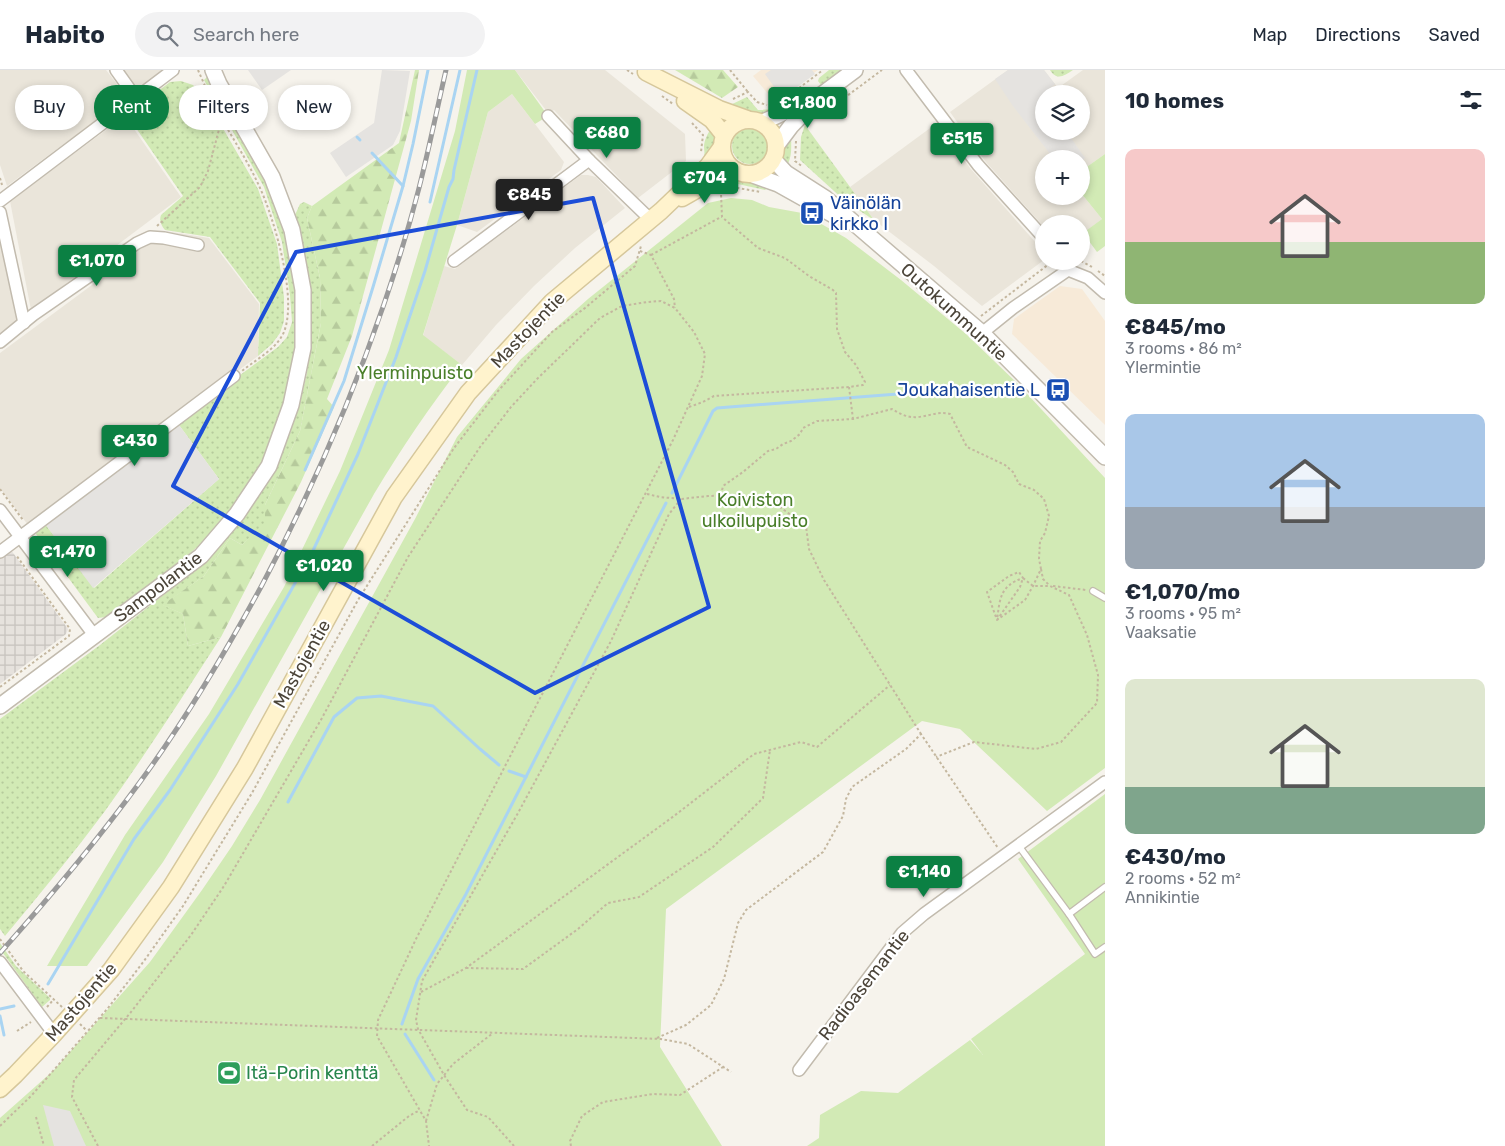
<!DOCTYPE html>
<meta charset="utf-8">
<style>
body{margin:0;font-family:Rubik,sans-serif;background:#f2f2f3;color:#1f2937;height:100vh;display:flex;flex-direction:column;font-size:19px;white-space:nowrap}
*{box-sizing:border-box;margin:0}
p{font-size:16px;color:#747a83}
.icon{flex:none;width:28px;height:28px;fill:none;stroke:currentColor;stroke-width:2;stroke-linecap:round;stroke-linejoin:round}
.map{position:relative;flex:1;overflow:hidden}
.side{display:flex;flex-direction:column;background:#fff;width:400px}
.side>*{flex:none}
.top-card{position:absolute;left:15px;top:15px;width:475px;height:45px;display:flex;gap:10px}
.buttons{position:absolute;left:1035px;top:15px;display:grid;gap:10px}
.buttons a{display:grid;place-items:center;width:55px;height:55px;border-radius:50%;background:#fff;box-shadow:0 2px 8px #0003;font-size:25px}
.price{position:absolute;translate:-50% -42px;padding:0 11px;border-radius:5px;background:#0b8043;color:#fff;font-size:16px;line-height:32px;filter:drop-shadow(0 1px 2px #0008)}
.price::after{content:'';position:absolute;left:50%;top:30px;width:15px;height:11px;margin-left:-8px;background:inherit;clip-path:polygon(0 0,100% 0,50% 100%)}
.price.active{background:#222;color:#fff}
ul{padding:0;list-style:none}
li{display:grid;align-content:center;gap:10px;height:265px;padding:0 20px}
li span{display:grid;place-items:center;height:155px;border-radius:10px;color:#555}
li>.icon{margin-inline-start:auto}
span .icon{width:90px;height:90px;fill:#fffc;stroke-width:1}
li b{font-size:21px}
h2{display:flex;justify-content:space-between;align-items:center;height:60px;padding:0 20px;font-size:21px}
.tag{padding:0 18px;border-radius:22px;background:#fff;box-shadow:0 2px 8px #0003;font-size:18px;line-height:45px}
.tag.active{background:#0b8043;color:#fff}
header{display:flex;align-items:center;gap:30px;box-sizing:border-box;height:70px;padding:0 25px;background:#fff;border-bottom:1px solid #e0e1e3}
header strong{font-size:24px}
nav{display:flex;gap:28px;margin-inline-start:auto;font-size:18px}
.search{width:350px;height:45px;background:#f2f2f3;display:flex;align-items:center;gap:12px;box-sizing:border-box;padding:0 18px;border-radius:28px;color:#747a83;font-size:19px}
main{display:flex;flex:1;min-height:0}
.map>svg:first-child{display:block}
</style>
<header>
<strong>Habito</strong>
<div class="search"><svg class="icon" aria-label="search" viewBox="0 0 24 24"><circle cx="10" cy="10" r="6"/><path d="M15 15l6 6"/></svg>Search here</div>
<nav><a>Map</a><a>Directions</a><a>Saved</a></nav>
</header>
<main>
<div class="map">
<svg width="1105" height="1076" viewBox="0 0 1105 1076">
<defs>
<pattern id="industrial-grid" width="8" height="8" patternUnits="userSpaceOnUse" patternTransform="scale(1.25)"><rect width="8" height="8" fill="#e6e2dd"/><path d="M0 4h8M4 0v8" fill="none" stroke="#c7c3be"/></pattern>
<pattern id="grass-dots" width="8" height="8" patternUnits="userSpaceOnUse" patternTransform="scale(1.25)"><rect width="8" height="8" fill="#d2eab5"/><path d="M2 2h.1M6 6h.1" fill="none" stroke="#b6ca9c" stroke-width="1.8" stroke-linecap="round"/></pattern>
<pattern id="forest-firs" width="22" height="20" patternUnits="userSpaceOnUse" patternTransform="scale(1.25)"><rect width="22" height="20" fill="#d2eab5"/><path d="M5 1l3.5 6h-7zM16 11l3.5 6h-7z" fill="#b6ca9c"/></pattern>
</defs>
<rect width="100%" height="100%" fill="#f6f3ec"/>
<g fill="#eae5da" fill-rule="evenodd">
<polygon points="0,0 106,0 127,27 7,116 0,95"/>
<polygon points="124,0 164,0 138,20"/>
<polygon points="515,0 605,0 685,64 686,91 638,128 554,40 549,44"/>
<path d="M1008 0H1044L1058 18 1083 0H1105V84L1081 101V89H1044V126H1081V123L1102 149 1081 165V154H1044V157L985 91 950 42ZM1044 24H1081V61H1044Z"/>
<polygon points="512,24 564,92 561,100 477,162 457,155 488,42"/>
<polygon points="125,46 181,127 31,240 10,131"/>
<polygon points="937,53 970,98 1044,182 1044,190 982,236 934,196 874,150 850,117"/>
<polygon points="581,105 588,105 596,107 625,138 575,178 534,216 496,255 462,295 423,266 444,196 455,199"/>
<polygon points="165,161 209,168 259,234 258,286 28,455 0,418 0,283"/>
<polygon points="0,164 17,250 0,263"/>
</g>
<g fill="#f7ead8">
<polygon points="761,0 818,0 775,32 753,6"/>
<polygon points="1060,216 1082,219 1105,251 1105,355 1012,264 1014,249"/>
</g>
<polygon fill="url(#industrial-grid)" points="11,480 68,559 66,564 0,614 0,488"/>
<g fill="url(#grass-dots)">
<polygon points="829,0 842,0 821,15 818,11 819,8"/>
<path d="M1050 0H1073C1064 6 1057 11 1050 0Z"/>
<polygon points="208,6 271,119 287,168 297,223 297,275 285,340 265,388 234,437 209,467 175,496 106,547 98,548 36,464 36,461 45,454 94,518 219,409 179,355 181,349 278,277 287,267 292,252 290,225 282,172 264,117 204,10"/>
<path d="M181 11 193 15 206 29 258 119 277 174 284 227V251L280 263 272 274 258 286 260 233 210 167 165 160C161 155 159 151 161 145L183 126 127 45 170 12Z"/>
<path d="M747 27 758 40 774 39C757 48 744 42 726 37Z"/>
<polygon points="805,55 874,150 846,132 800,90 801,67"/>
<path d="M712 57C717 71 714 75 706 88L704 86C705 83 704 80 704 77 704 70 708 63 712 57Z"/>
<circle cx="750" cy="76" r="18"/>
<path d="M791 64C791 75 793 87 786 97 780 85 785 74 791 64Z"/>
<polygon points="734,108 770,116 765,120 724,111"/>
<path d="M304 132 312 136 307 148 320 208 321 253 300 361 265 435 266 453 242 475 230 468 204 506 163 535 183 544 188 576 221 567C183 626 146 684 105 741 73 784 39 825 5 866L0 859V649L100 575 190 504 231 463 268 411 290 363 300 332 307 303 311 256 310 210 295 145 300 134Z"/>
<polygon points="0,873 16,896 50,928 50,930 42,937 0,879"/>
</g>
<g fill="url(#forest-firs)">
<polygon points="415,0 419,0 411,51 352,266 327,329 334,337 301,412 221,567 188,576 183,544 162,535 204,506 230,468 242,475 265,453 265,435 300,361 321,253 320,208 307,148 312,136 399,73"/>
<polygon points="675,0 723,0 738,17 722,28"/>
</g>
<g fill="#d2eab5">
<path d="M467 0H515L548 46 535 54 512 24 488 42 457 155 423 265 462 295C430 336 401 379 374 424L216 706 163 792 87 896H47L125 765 209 644 284 517 340 401 389 280 455 61Z"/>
<polygon points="1105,84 1105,176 1097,182 1083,163 1102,149 1081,123 1081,101"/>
<polygon points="731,128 752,130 769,137 802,143 846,168 901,210 966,264 1018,314 1105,408 1105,698 1047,741 960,659 922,651 666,839 660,977 722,1076 0,1076 0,1048 54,1000 150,892 202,820 232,776 260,730 415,449 457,367 521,289 588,229 708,133"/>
<polygon points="1105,724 1105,1076 807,1076 819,1068 820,1045 861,1021 898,1023 970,970 983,985 971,969 1085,884 1018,789"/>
</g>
<g fill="#e5e3e0">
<polygon points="248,0 291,0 262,20"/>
<polygon points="382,0 410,1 400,61 393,75 346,107 330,83 374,53"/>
<polygon points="771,0 812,0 815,4 782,28 765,4"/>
<polygon points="1008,0 1044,0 1055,14 1041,26 1044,30 1044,61 1066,61 1085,88 1081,92 1081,89 1054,89 1013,36 995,9"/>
<polygon points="179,355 219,409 93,518 45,454"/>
<polygon points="43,1035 70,1041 86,1076 54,1076"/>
</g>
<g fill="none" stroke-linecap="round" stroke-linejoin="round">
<g stroke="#a9d4f2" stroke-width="3">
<polyline points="357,67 360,70"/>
<polyline points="372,83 403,116"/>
<polyline points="430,132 460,0"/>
<polyline points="305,400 344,311 373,217 403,116 413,74 428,0"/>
<polyline points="672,423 713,341 717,338 1001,316"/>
<polyline points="509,701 526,707"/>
<polyline points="288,732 334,647 357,628 381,626 433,636 480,679 499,695"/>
<polyline points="48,914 134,769 170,720 238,614 311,485 358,384 396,287 425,201 449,117 453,109 454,100 477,0"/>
<polyline points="0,939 14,936"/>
<polyline points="0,946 4,965"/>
<polyline points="402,954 418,909 466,824 666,433"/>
<polyline points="405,964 434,1010"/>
</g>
<defs>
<g id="service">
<polyline points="1093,521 1105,528"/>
<polyline points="1018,775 1069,844 1095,884 1105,877"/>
<polyline points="1069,844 1105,817"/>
</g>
<g id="minor">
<polyline points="116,0 136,28"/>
<polyline points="906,0 978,95 1044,168"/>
<polyline points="548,46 589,90 650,149"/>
<polyline points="0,131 173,0"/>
<polyline points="0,142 24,253"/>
<polyline points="454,191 589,90"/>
<polyline points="982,263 1013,238 1068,200 1088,208 1105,223"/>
<polyline points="0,272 33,245 137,173 150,167 164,168 198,175"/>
<polyline points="0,440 94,565"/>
<polyline points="0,482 234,306"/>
<polyline points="0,892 54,964"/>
<polyline points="799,1000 902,863 924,844 1105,712"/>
</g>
<g id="tertiary">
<polyline points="761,53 820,26 855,0"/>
<polyline points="776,76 791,56 814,32"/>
<polyline points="773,89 786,103 825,128 982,263 1105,387"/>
<polyline points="750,104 778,114 837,147"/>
<polyline points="0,636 201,486 237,444 269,396 291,335 303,278 303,220 292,160 272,107 219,14 213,0"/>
</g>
<g id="secondary">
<polyline points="646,2 719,39 747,49"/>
<polyline points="685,31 712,50 724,65"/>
<circle cx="749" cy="77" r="27"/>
<polyline points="682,128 717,108 736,101"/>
<polyline points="0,1019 15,1005 54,964 111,900 171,817 245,698 394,427 468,323 552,232 661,141 708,96 721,78"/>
</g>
</defs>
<use href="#service" stroke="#c2bbae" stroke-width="8"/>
<use href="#minor" stroke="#c2bbae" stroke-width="14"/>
<use href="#tertiary" stroke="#c2bbae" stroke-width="18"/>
<use href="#secondary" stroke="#d6c79b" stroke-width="19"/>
<g stroke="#c4b79f" stroke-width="2" stroke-dasharray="2.5 2.5" stroke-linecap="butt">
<polyline points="198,0 205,16"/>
<polyline points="627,0 633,4"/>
<polyline points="730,0 748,22"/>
<path d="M207 20C222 54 245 84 260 118 274 148 302 240 280 269 271 282 254 291 242 301"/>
<polyline points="791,24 823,0"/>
<polyline points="662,26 673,34"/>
<polyline points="733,29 748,22 757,32 767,35"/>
<polyline points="823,40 828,40 882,0"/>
<polyline points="692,53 703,65 701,82"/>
<polyline points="796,71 795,91 803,97"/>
<polyline points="0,108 2,115"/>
<polyline points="732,117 761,122"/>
<polyline points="157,156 200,117 208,101 221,52"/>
<polyline points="640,181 651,185 674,229 675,238"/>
<polyline points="651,185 721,147"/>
<polyline points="1081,191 1092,197"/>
<polyline points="1098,201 1105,206"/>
<polyline points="981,246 1049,194 1055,191"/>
<polyline points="1050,312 1057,319"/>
<polyline points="849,317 853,349"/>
<polyline points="689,337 703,332 714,326 849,317 863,315 865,312 856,295 845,282 837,259 836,223 833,220 809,206 785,188 758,178 722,147 721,123"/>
<polyline points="0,419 23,450"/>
<polyline points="647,424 660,427 681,429 708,426 739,425 780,437 806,456 809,479 824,510 921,664"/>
<path d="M721 425 723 416 743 402 768 381 776 379 783 374 791 371 800 364 803 358 817 351 853 349 892 339C900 344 908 348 918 347 929 346 939 341 950 344L967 377 1005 395 1013 402 1019 414 1034 420 1044 429 1049 446 1045 463 1040 471 1039 489 1041 499 1033 516 1025 530 997 550 987 522 1009 506 1019 502 1023 508C1000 516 1000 528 997 550L1020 517 1023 508 1033 516H1050L1069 525 1087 565 1098 605 1097 633 1061 672 1036 679 974 672 936 687"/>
<polyline points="36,468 42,476"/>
<polyline points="1041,499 1043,509 1049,515"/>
<polyline points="1053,516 1086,520"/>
<polyline points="0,617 69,566 70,559 16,485"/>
<polyline points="0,869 23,901 62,937"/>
<polyline points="466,898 523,899 578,859 608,833 639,827 713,777 763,728 770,680"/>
<polyline points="421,922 466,898 674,746 754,684 801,672 817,677 890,615"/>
<polyline points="47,937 54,929"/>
<polyline points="100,948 661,969 688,974 731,1002"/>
<polyline points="80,954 87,961"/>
<polyline points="17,961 31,952"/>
<polyline points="657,968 686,955 711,935 724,909 738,853 746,840 823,782 843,746 846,729 852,717 906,679 921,664 998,778"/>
<polyline points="36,1047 44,1076"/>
<polyline points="426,1051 437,1014 453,994 493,963"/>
<polyline points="0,1056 32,1025 108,938 144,891 183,836 252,723 358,530 454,378 498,321 552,262 585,238 635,196 641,176"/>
<polyline points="98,1076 72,1027 74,1010 131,942 191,865 224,816 322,648 408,487 480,377 511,337 537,309 600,248 622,236 647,232 661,231 675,238 694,262 705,284 702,306 673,370 416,869 378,950 377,966 426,1051 429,1076"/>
<polyline points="372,1076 409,1046 420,1040"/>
<polyline points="514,1076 488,1047 467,1040 444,1005 418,959 416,950 422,911 518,743 611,571 669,444 681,429"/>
<polyline points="571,1076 570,1071 582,1046 603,1032 653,1024 680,1025 723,997"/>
</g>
<use href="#service" stroke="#fff" stroke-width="5.5"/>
<use href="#minor" stroke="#fff" stroke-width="11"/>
<use href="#tertiary" stroke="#fff" stroke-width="15"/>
<use href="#secondary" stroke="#fff3cd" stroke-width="16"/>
<defs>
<path id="rail" d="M0 883C49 828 97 771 140 712 186 649 225 583 262 515 310 424 351 331 384 234 397 196 409 157 419 118 429 79 437 39 446 0"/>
</defs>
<use href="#rail" stroke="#9a9a9a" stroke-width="5"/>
<use href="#rail" stroke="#fff" stroke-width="3" stroke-dasharray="9" stroke-linecap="butt"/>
</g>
<path fill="none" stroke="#1d4ed8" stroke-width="4" stroke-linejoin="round" d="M593 128 709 537 535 623 173 416 296 182Z"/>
<defs>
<symbol id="bus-square" viewBox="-11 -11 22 22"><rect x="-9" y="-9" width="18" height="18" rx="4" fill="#1a4fb4" stroke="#fff"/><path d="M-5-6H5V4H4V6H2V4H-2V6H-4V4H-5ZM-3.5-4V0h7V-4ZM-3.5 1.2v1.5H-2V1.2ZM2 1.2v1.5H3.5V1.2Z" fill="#fff"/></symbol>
<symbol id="stadium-square" viewBox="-11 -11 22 22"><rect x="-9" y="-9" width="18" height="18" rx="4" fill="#2e9e5b" stroke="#fff"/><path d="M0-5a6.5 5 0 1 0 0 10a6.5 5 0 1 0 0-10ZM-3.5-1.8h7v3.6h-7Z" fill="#fff"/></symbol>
</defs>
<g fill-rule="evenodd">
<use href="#bus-square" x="798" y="129" width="28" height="28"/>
<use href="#bus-square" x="1044" y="306" width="28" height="28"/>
<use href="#stadium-square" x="215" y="989" width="28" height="28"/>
</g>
<g text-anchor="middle" stroke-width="4.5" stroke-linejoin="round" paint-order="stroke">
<g font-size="18" fill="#164399" stroke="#fff" text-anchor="start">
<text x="830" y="139">Väinölän<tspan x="830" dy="21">kirkko I</tspan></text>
<text x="1040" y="326" text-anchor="end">Joukahaisentie L</text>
</g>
<g font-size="18" fill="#4b4439" stroke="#fff">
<text transform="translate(954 242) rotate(42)" y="6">Outokummuntie</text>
<text transform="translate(528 260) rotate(-46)" y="6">Mastojentie</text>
<text transform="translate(158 517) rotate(-37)" y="6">Sampolantie</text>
<text transform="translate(302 594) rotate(-61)" y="6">Mastojentie</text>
<text transform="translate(864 915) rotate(-52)" y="6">Radioasemantie</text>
<text transform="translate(81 932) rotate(-49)" y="6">Mastojentie</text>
</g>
<g font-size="18" fill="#4a7f2a" stroke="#fff">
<text x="415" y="309">Ylerminpuisto</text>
<text x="755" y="436">Koiviston<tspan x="755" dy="21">ulkoilupuisto</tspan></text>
</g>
<g font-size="18" fill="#27864d" stroke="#fff" text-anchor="start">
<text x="246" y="1009">Itä-Porin kenttä</text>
</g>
</g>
</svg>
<div class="buttons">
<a><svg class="icon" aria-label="layers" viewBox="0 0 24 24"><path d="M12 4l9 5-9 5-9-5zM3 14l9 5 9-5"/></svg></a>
<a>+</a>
<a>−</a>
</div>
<b class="price" style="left:808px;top:59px">€1,800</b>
<b class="price" style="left:607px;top:89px">€680</b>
<b class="price" style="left:962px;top:95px">€515</b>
<b class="price" style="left:705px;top:134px">€704</b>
<b class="price active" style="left:529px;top:151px">€845</b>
<b class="price" style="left:97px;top:217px">€1,070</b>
<b class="price" style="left:135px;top:397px">€430</b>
<b class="price" style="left:68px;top:508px">€1,470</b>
<b class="price" style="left:324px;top:522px">€1,020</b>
<b class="price" style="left:924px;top:828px">€1,140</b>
<div class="top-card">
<a class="tag">Buy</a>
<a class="tag active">Rent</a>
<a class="tag">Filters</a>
<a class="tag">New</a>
</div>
</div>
<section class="side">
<h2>10 homes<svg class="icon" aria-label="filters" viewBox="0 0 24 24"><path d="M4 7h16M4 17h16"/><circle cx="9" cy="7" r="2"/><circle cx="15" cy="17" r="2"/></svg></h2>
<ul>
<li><span style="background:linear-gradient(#f6c9c9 60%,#8fb573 0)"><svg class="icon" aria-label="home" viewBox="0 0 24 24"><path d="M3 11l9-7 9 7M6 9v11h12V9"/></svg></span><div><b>€845/mo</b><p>3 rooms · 86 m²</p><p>Ylermintie</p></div></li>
<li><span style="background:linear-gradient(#a9c7e8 60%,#9aa5b1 0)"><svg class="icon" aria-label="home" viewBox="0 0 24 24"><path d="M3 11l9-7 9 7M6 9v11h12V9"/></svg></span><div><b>€1,070/mo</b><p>3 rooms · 95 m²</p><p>Vaaksatie</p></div></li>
<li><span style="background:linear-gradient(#dfe7d0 70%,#7fa58c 0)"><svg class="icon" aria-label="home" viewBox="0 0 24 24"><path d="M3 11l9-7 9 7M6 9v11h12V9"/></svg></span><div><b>€430/mo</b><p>2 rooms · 52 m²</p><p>Annikintie</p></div></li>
</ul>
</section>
</main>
